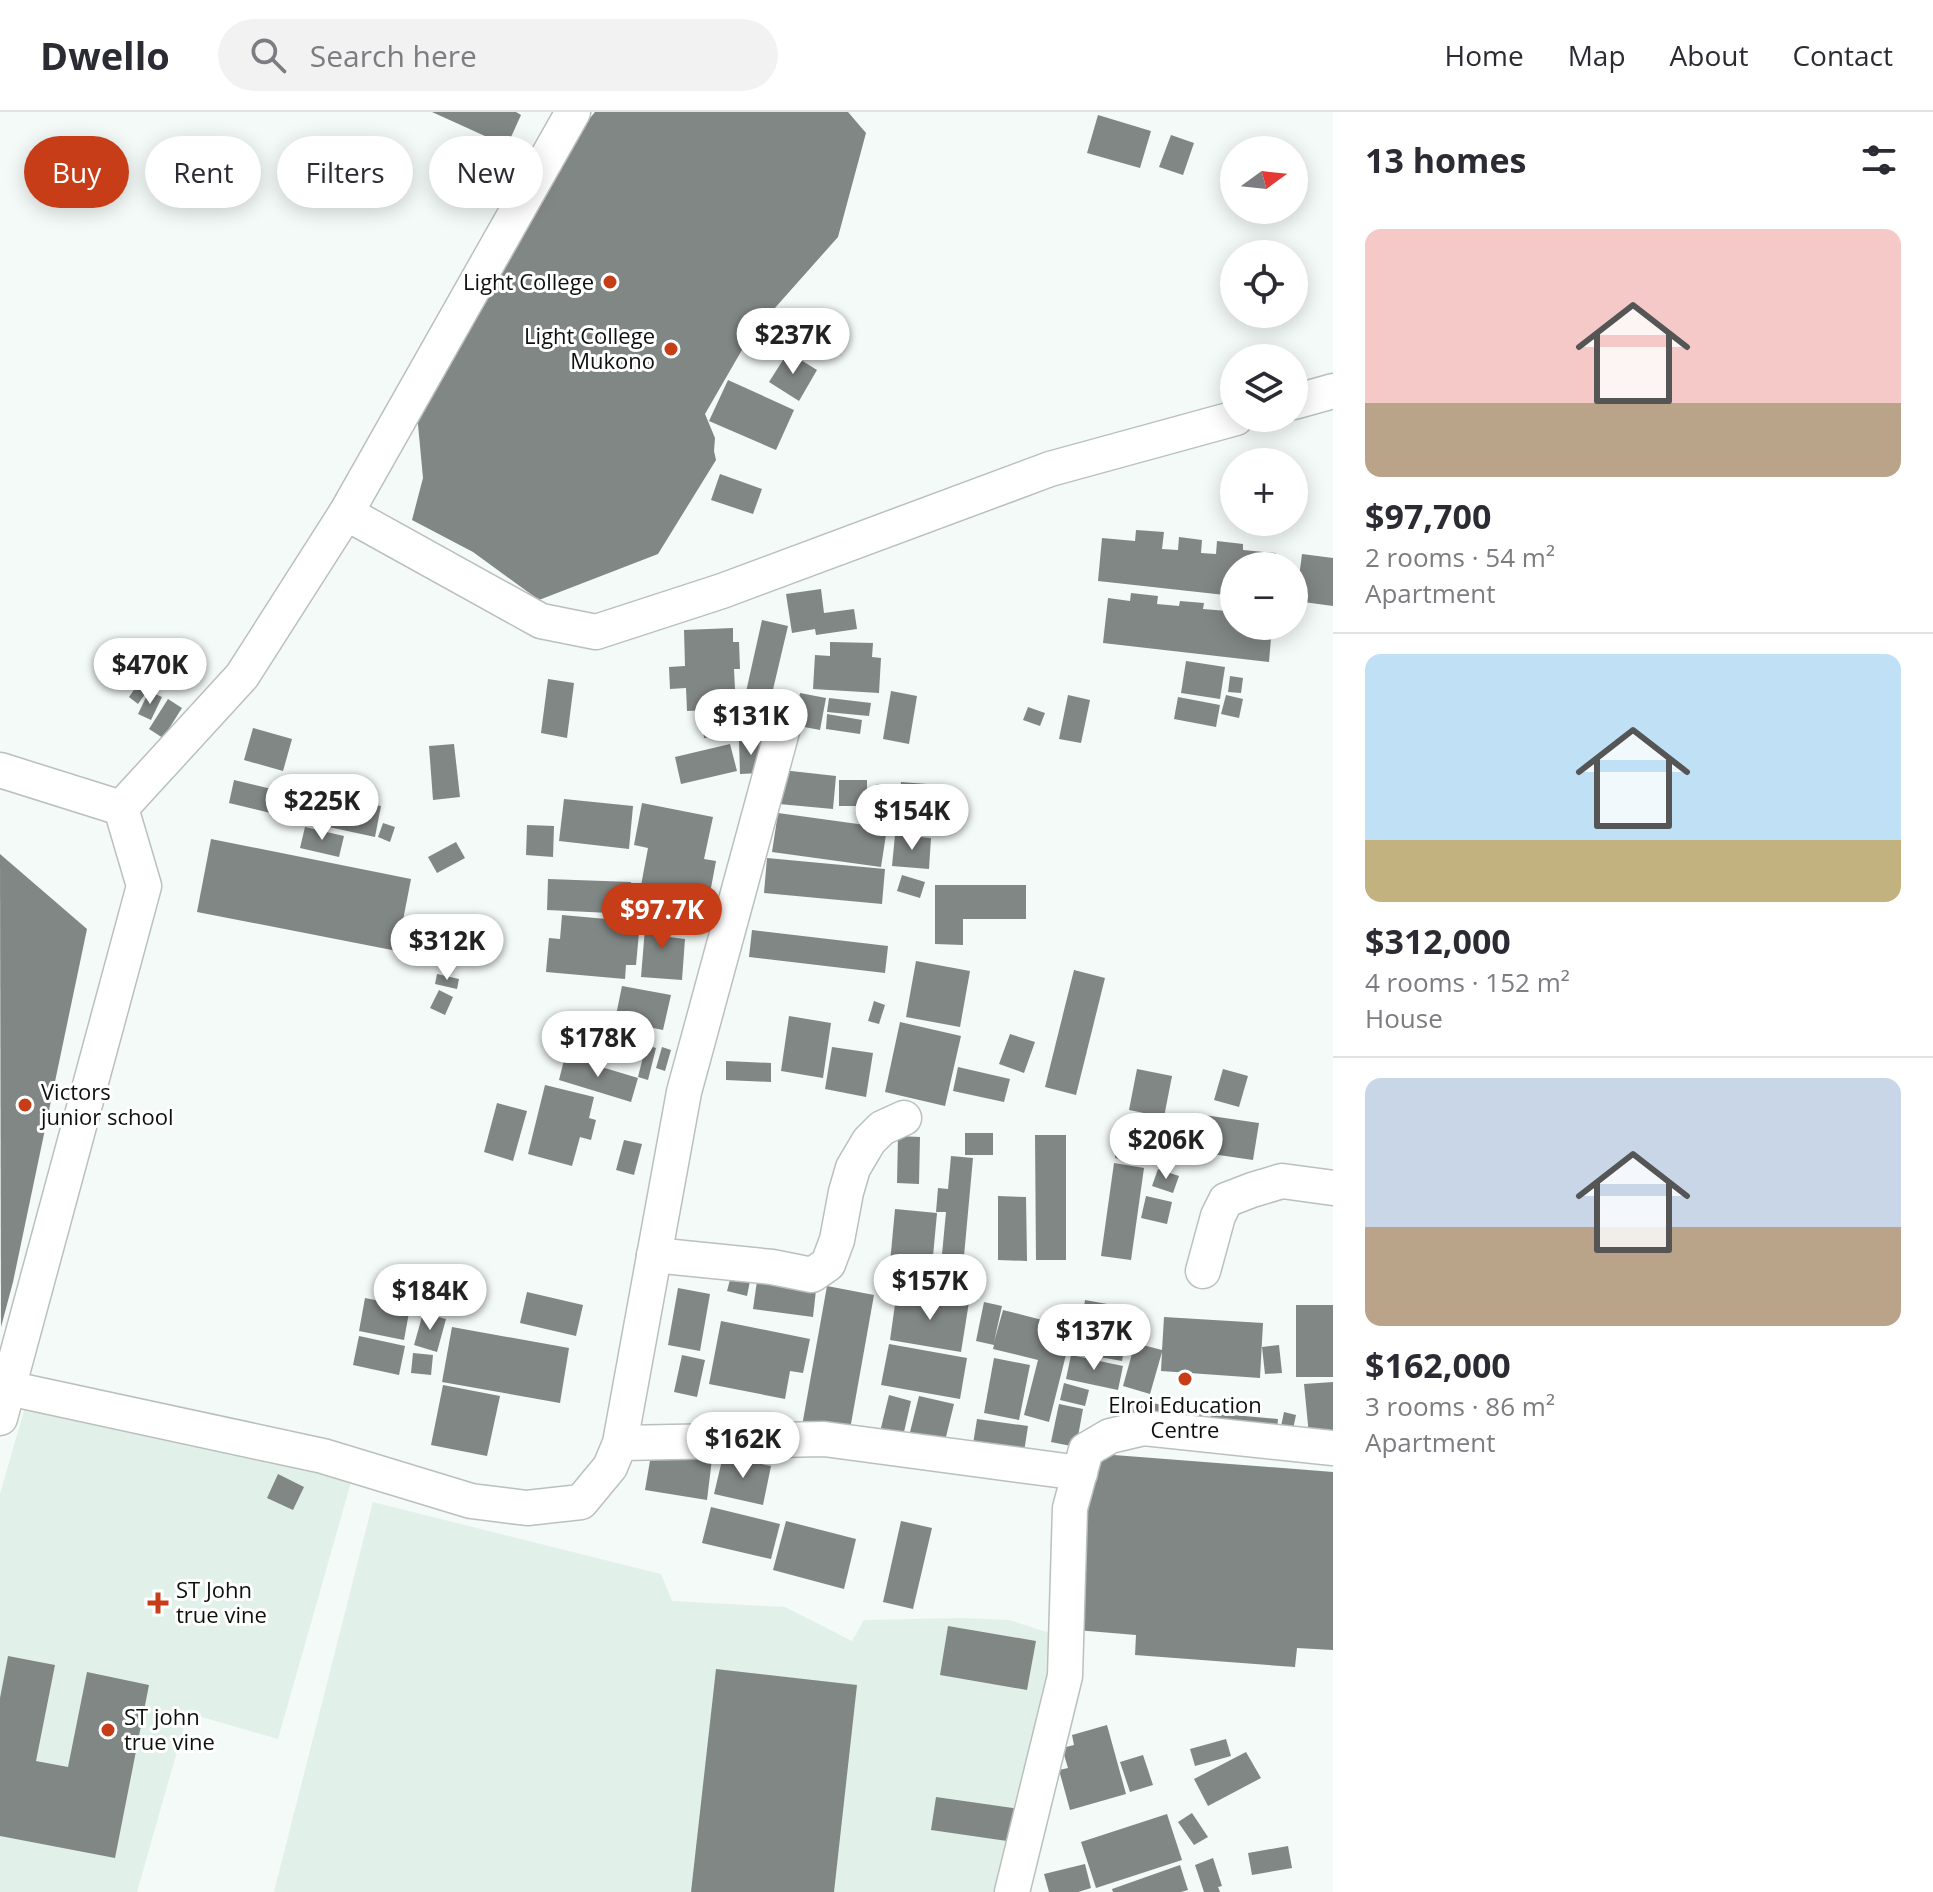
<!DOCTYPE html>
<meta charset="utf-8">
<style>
body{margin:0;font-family:"Open Sans",sans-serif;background:#f2f2f3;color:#2b2b33;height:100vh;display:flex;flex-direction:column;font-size:30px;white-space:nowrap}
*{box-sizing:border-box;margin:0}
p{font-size:26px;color:#7c7c81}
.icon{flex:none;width:44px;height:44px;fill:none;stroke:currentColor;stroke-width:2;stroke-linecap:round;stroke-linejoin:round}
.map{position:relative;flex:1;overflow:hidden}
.sheet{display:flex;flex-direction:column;background:#fff;width:600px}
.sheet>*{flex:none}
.top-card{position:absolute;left:24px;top:24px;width:760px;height:72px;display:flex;gap:16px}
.needle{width:52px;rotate:75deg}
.fabs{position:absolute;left:1220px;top:24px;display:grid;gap:16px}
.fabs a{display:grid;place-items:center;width:88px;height:88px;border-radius:50%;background:#fff;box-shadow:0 4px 20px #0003;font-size:40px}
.price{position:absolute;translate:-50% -68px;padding:0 18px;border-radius:28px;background:#fff;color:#222;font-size:26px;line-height:52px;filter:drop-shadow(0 2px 4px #0008)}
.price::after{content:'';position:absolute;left:50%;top:48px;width:24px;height:18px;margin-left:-12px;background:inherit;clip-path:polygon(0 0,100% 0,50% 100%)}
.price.selected{background:#c63d17;color:#fff}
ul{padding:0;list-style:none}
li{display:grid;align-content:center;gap:16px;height:424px;padding:0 32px}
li+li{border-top:2px solid #e1e1e2}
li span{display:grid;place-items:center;height:248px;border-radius:16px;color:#555}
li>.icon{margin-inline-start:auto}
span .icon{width:144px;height:144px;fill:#fffc;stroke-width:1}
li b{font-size:34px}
h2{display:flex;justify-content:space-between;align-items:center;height:96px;padding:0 32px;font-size:34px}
.pill{padding:0 28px;border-radius:36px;background:#fff;box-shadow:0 4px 20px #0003;font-size:28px;line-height:72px}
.pill.selected{background:#c63d17;color:#fff}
header{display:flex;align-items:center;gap:48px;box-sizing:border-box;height:112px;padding:0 40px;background:#fff;border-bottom:2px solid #e1e1e2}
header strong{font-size:38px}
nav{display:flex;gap:44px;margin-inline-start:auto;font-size:28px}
.search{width:560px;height:72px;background:#f2f2f3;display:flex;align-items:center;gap:20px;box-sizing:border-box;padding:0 28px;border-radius:44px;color:#7c7c81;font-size:30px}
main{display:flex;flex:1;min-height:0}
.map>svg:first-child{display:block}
</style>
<header>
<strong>Dwello</strong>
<div class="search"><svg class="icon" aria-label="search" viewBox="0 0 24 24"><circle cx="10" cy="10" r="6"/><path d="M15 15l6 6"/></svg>Search here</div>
<nav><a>Home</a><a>Map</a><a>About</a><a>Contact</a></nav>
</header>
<main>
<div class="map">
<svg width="1333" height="1780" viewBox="0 0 1333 1780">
<rect width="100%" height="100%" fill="#f3faf7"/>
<g fill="#e2f0ea">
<polygon points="31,1274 352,1367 278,1627 188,1601 137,1780 0,1780 0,1382"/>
<polygon points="373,1390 661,1462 672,1489 785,1495 852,1529 864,1508 963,1506 1009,1508 1053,1522 1060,1561 1004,1780 274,1780"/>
</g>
<g fill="#818784">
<polygon points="432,0 516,0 521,3 507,34"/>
<polygon points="595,0 848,0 866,21 838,125 750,224 705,302 715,326 714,339 716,348 658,442 539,488 473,440 412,408 423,366 417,302 548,57"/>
<polygon points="1098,3 1151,19 1140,56 1087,41"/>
<polygon points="1171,23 1194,31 1183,63 1159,55"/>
<polygon points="788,240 817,258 799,289 769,270"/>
<polygon points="728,268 794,298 776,338 709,309"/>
<polygon points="720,362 762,377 753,402 711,388"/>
<polygon points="1136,418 1164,420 1162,437 1178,438 1179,425 1202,428 1201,441 1216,442 1217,429 1243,432 1243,438 1276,441 1275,454 1234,454 1234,484 1098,469 1102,426 1135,429"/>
<polygon points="1302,442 1333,446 1333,494 1296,489"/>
<polygon points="821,477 824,501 854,497 857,517 816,523 815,517 792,521 786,482"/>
<polygon points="1131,481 1158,484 1157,492 1179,494 1180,489 1204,491 1203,497 1227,499 1227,493 1234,494 1234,514 1272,514 1269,550 1103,531 1108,486 1130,489"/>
<polygon points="762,508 788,514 771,586 746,580"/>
<polygon points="733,516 733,530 739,530 740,557 734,557 736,597 687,599 686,576 670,577 669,555 685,554 684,518"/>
<polygon points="830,530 873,531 872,545 881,546 879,581 813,577 815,543 830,544"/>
<polygon points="1186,549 1225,555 1220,587 1181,581"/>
<polygon points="1230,564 1243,566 1241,581 1228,580"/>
<polygon points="548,567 574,571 567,626 541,621"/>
<polygon points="140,569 150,575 138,592 129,585"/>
<polygon points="149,579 162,585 151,608 138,602"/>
<polygon points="891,579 917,584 909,632 883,627"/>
<polygon points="800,581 826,586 820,618 794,613"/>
<polygon points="1068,583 1090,588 1081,631 1059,627"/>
<polygon points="1226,583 1243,587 1239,606 1221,602"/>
<polygon points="1178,585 1220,593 1216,615 1174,607"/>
<polygon points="829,586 871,591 869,604 827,600"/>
<polygon points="168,587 182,596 163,626 149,617"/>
<polygon points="744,589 772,594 766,629 737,623"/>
<polygon points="1028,595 1045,601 1040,614 1023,608"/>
<polygon points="827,602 862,608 860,622 826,617"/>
<polygon points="730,603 731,624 704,626 702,605"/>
<polygon points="253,616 292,627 283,659 244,648"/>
<polygon points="762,628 762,661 740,662 739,629"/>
<polygon points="454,632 460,685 433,688 429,634"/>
<polygon points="730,632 737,659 681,672 675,645"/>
<polygon points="782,658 836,664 833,697 779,692"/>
<polygon points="234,668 288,681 283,704 229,691"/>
<rect x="839" y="668" width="28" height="26"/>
<polygon points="901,670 927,672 925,700 899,698"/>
<polygon points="876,672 893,673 891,687 875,686"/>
<polygon points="298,677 381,694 375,725 292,707"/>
<polygon points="564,687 633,694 629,737 559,729"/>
<polygon points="642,691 713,705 704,747 716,749 705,808 637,795 648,736 634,733"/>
<polygon points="778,701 887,716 881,755 772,740"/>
<polygon points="383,711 395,715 390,730 378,725"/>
<polygon points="527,713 554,714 553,745 526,743"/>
<polygon points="305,715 344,724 339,745 300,736"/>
<polygon points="895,723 931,726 929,757 892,754"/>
<polygon points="211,727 411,767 397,839 197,800"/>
<polygon points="456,730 465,746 437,761 428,745"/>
<polygon points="0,742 87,817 13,1170 1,1215"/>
<polygon points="767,746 885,757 882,792 764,781"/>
<polygon points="902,763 925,770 920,786 897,779"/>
<polygon points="548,767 631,770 631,802 547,798"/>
<polygon points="935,773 1026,773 1026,807 963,807 963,833 935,832"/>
<polygon points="562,803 640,810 636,853 626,853 625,867 546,860 549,826 560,827"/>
<polygon points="646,804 671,805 669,825 685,827 682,868 641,865"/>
<polygon points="752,818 888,834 885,861 749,845"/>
<polygon points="916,849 970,859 960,915 906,905"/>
<polygon points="1074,858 1105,866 1076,983 1045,975"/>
<polygon points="437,862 459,867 457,877 435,872"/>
<polygon points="622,874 671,883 663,918 615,908"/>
<polygon points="439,878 453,885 445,903 430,896"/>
<polygon points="874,889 885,893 879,912 868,909"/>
<polygon points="789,904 831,911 823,966 781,959"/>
<polygon points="900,910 961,924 945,994 885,980"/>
<polygon points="1010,922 1035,930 1024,961 999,952"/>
<polygon points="646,933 656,936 648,968 638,965"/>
<polygon points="662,935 671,938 665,959 656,956"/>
<polygon points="832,935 873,941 866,985 825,977"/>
<polygon points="565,944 638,966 631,990 559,968"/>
<polygon points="726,949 771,951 771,970 726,968"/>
<polygon points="958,955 1010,967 1004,990 953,979"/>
<polygon points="1137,957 1172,964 1164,1005 1129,998"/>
<polygon points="1223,957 1248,964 1239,995 1214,988"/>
<polygon points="545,973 594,985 589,1006 596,1008 591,1028 580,1025 572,1054 528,1042"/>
<polygon points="497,991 527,999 513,1049 484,1040"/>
<polygon points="1197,1002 1259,1011 1253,1048 1191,1039"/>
<polygon points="1145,1004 1188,1012 1181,1052 1142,1045 1141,1051 1115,1046 1118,1028 1141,1032"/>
<rect x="965" y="1021" width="28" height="22"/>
<polygon points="1035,1023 1066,1023 1066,1148 1036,1148"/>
<polygon points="898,1024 920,1025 919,1072 897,1071"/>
<polygon points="624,1028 642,1032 634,1063 616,1058"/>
<polygon points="951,1044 973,1046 963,1155 941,1153 946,1100 936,1100 938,1076 948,1077"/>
<polygon points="1114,1051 1144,1056 1131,1148 1101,1144"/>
<polygon points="1158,1057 1179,1064 1173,1081 1152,1074"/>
<polygon points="998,1084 1026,1085 1027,1149 998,1148"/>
<polygon points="1146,1084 1172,1090 1167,1112 1141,1106"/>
<polygon points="895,1097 937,1101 932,1155 890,1151"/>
<polygon points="731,1164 750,1169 747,1184 727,1179"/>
<polygon points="757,1169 816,1178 813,1205 753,1197"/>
<polygon points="827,1174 874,1183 849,1323 802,1314"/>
<polygon points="678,1176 710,1182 700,1239 668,1233"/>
<polygon points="897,1178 912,1181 911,1188 935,1193 936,1184 969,1190 961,1240 890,1228"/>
<polygon points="527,1180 583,1193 576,1224 520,1211"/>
<polygon points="365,1186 410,1195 404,1228 359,1219"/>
<polygon points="1085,1188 1135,1197 1130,1228 1080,1220"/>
<polygon points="984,1190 1002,1194 994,1230 1003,1198 1050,1210 1046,1225 1069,1231 1049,1310 1024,1303 1038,1248 993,1237 994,1233 976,1229"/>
<rect x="1296" y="1193" width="37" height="72"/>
<polygon points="423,1201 446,1207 437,1240 414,1233"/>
<polygon points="1164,1205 1263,1211 1260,1266 1161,1259 1162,1240 1150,1282 1123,1274 1135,1231 1162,1238"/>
<polygon points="721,1209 810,1227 803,1261 790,1259 785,1287 709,1272"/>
<polygon points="452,1215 569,1236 560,1291 442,1270"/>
<polygon points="1075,1222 1125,1231 1122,1249 1072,1240"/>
<polygon points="359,1224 405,1234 399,1263 353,1253"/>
<polygon points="889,1232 967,1246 960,1287 881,1273"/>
<polygon points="1279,1233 1282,1261 1265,1262 1262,1235"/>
<polygon points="413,1241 433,1243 431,1263 411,1261"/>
<polygon points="682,1243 705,1248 697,1285 674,1280"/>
<polygon points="1071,1243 1123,1254 1118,1278 1066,1267"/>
<polygon points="994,1246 1030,1253 1019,1308 984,1301"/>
<polygon points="1333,1270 1333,1320 1309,1323 1304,1272"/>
<polygon points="1064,1271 1089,1278 1085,1294 1060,1288"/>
<polygon points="443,1273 500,1284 487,1344 431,1333"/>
<polygon points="889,1283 911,1289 902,1329 879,1324"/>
<polygon points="919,1284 954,1292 944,1333 909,1324"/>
<polygon points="1130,1288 1205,1299 1201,1321 1127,1310"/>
<polygon points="1059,1292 1083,1297 1076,1335 1051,1330"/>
<polygon points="1284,1300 1296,1303 1291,1327 1279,1324"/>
<polygon points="1211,1301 1278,1307 1276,1328 1210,1321"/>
<polygon points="977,1307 1028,1314 1024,1340 973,1332"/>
<polygon points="652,1337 712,1347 707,1388 645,1378"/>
<polygon points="1088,1341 1333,1360 1333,1538 1297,1536 1295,1555 1135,1543 1136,1523 1076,1518"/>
<polygon points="723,1344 771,1354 763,1393 714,1382"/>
<polygon points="278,1362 304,1375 293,1398 267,1386"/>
<polygon points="711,1395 780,1412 771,1447 702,1431"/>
<polygon points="786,1409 856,1427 844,1477 773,1458"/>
<polygon points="901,1409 932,1416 913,1497 883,1490"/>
<polygon points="948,1514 1036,1529 1027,1578 940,1563"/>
<polygon points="8,1544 55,1553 36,1649 68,1655 87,1560 149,1573 115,1746 0,1724 0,1586"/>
<polygon points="716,1557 857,1573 834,1780 691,1780"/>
<polygon points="1107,1613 1126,1682 1070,1698 1059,1658 1068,1656 1062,1636 1074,1633 1072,1623"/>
<polygon points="1226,1627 1231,1644 1195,1654 1190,1637"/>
<polygon points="1246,1640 1261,1666 1208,1694 1194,1667"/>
<polygon points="1143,1643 1153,1673 1130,1680 1120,1650"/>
<polygon points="936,1685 1019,1697 1014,1730 931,1718"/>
<polygon points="1192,1701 1208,1725 1194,1733 1178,1710"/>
<polygon points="1167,1702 1182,1748 1096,1776 1081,1730"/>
<polygon points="1288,1734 1292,1756 1252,1763 1248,1741"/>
<polygon points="1213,1746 1222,1774 1218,1775 1220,1780 1204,1780 1195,1753"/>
<polygon points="1085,1752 1091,1776 1078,1780 1049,1780 1044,1762"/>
<polygon points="1180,1753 1188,1778 1181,1780 1113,1780 1112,1777"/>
</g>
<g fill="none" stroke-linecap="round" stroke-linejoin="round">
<defs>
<g id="minor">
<polyline points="1294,290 1333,279"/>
<polyline points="346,401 541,509 596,520 722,479 1050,357 1236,306"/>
<polyline points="0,658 121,696"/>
<polyline points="654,1143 772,1155 812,1163 828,1152 837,1128 846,1080 853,1056 869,1029 882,1016 904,1006"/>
<polyline points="1203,1159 1218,1104 1226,1088 1252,1078 1282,1069 1333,1076"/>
<polyline points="8,1276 323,1344 471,1389 527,1396 581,1390 610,1355 620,1331 684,980 784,612"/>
<polyline points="0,1306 144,774 121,696 242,564 346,401 573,0"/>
<polyline points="620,1331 824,1327 1080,1361"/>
<polyline points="1012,1780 1065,1564 1070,1396 1086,1338 1110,1324 1144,1316 1333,1336"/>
</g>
</defs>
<use href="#minor" stroke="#bac0bd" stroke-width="37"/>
<use href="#minor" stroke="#fff" stroke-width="34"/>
</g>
<g fill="#c63d17" stroke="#fff" stroke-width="3">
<circle cx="610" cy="170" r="8"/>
<circle cx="671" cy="237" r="8"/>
<circle cx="25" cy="993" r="8"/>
<circle cx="1185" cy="1267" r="8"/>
<path d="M154 1479h8v8h8v8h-8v8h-8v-8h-8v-8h8z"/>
<circle cx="108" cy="1618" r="8"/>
</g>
<g text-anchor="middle" stroke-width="6" stroke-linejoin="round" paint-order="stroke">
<g font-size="22" fill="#0e100f" stroke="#fff" text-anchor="start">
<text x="594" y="178" text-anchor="end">Light College</text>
<text x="655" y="232" text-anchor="end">Light College<tspan x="655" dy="25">Mukono</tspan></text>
<text x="41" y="988">Victors<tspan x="41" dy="25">junior school</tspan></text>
<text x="1185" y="1301" text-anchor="middle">Elroi Education<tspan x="1185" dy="25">Centre</tspan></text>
<text x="176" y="1486">ST John<tspan x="176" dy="25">true vine</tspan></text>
<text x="124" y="1613">ST john<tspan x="124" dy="25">true vine</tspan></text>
</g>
</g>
</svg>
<div class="fabs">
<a><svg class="needle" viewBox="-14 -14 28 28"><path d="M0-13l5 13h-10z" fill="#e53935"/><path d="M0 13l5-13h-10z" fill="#7c7c81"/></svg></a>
<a><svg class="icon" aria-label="locate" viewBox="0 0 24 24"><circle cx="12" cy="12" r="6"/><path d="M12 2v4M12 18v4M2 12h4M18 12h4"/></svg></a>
<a><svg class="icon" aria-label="layers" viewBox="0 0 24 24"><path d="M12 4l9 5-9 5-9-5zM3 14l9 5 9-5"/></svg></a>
<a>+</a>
<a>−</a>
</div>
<b class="price" style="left:793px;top:264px">$237K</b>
<b class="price" style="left:150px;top:594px">$470K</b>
<b class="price" style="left:751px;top:645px">$131K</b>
<b class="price" style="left:322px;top:730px">$225K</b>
<b class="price" style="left:912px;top:740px">$154K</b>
<b class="price selected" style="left:662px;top:839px">$97.7K</b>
<b class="price" style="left:447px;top:870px">$312K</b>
<b class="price" style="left:598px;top:967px">$178K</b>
<b class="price" style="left:1166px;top:1069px">$206K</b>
<b class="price" style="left:930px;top:1210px">$157K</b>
<b class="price" style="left:430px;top:1220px">$184K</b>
<b class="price" style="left:1094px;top:1260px">$137K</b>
<b class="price" style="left:743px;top:1368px">$162K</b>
<div class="top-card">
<a class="pill selected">Buy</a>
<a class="pill">Rent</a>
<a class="pill">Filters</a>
<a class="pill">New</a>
</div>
</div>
<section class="sheet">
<h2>13 homes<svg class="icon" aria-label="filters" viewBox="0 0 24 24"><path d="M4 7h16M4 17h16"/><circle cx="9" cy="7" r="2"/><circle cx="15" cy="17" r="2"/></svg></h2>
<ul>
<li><span style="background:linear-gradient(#f6c9c9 70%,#b9a48a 0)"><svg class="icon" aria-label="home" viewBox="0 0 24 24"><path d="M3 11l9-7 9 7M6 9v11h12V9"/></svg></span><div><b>$97,700</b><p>2 rooms · 54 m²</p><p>Apartment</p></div></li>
<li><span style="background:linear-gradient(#bfe0f5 75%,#c2b280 0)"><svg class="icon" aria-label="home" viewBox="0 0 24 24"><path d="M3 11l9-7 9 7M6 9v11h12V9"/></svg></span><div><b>$312,000</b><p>4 rooms · 152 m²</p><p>House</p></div></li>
<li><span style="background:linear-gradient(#c9d6e8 60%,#b9a48a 0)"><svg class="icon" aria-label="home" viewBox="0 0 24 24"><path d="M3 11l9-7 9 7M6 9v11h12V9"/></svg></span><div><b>$162,000</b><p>3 rooms · 86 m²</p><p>Apartment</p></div></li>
</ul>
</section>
</main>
